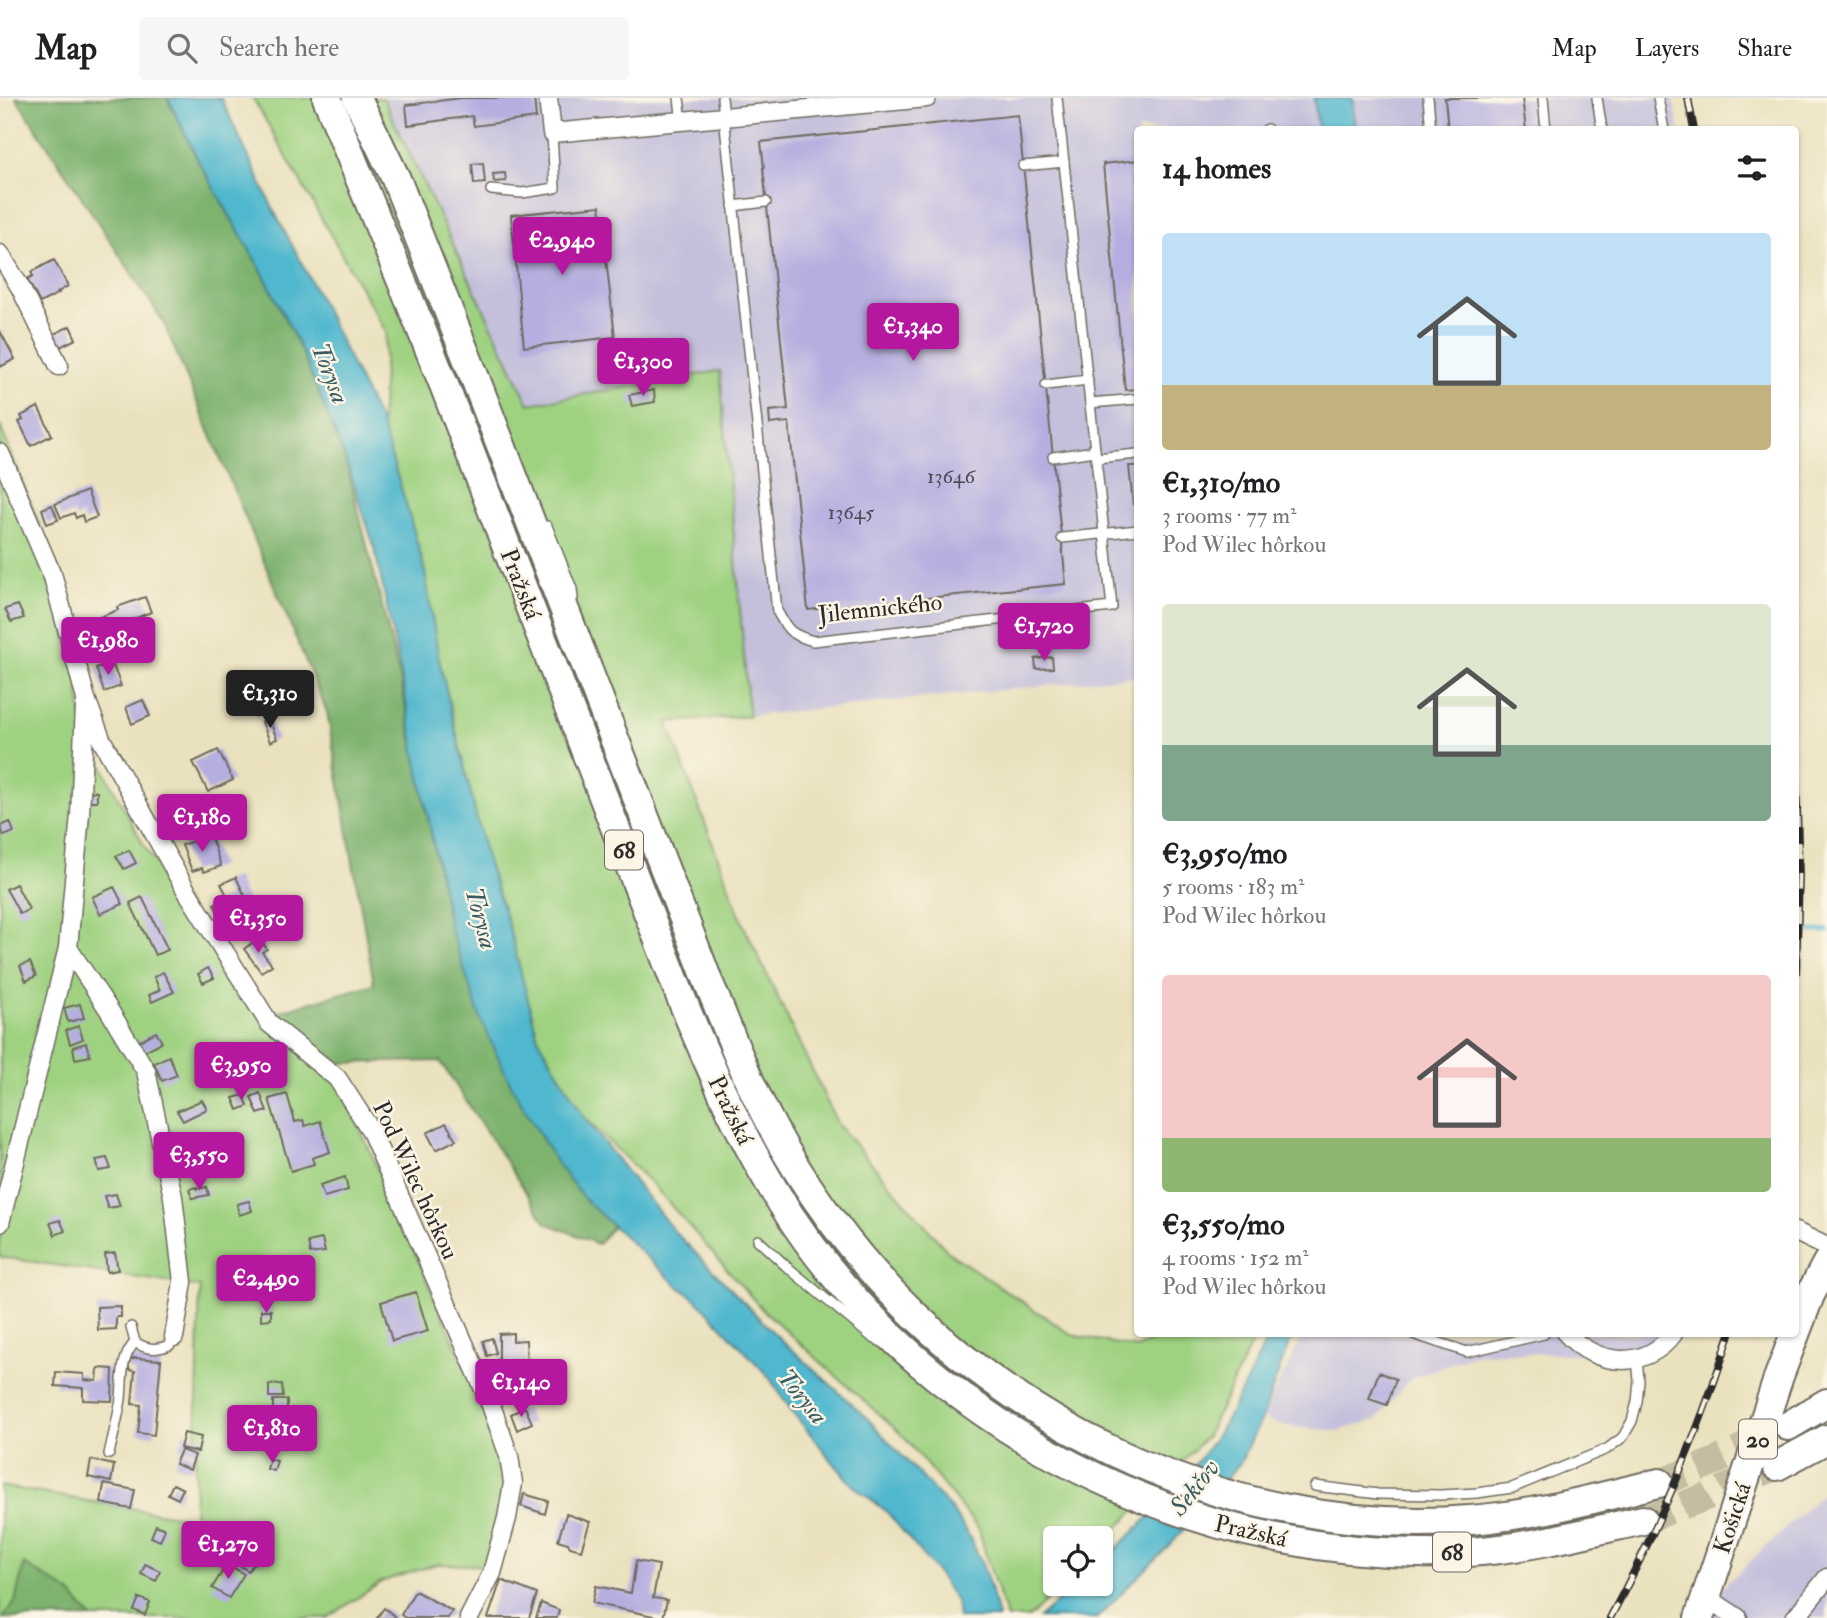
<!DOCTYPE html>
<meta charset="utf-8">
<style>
body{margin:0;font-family:"IM FELL Double Pica",serif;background:#f6f6f6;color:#202124;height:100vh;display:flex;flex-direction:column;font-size:26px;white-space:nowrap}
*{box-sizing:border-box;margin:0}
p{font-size:23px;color:#757577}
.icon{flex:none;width:38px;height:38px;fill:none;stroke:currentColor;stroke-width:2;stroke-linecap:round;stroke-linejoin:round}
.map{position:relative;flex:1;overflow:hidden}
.drawer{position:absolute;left:1134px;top:28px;width:665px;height:1211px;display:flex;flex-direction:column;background:#fff;border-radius:7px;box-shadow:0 2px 5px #0004}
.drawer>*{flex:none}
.tools{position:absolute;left:1043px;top:1428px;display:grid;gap:14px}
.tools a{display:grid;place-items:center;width:70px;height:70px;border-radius:7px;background:#fff;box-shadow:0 2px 5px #0004;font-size:35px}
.price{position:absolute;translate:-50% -60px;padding:0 16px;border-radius:7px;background:#b5179e;color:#fff;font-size:23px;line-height:46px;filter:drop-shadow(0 2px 4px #0008)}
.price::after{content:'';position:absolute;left:50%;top:42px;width:21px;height:16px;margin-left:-10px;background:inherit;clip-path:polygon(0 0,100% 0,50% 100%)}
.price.selected{background:#222;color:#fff}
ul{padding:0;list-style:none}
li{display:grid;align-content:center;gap:14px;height:371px;padding:0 28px}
li span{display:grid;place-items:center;height:217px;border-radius:7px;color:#555}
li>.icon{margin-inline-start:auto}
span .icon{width:126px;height:126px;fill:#fffc;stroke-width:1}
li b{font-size:30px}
h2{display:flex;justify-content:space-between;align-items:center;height:84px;padding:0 28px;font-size:30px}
header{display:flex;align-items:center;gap:42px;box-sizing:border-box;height:98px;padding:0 35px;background:#fff;border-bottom:2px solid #e0e0e0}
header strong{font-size:33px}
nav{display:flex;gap:38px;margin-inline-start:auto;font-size:24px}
.search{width:490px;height:63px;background:#f6f6f6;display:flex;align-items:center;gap:18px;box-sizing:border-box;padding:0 24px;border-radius:7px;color:#757577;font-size:26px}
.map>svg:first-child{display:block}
</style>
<header>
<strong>Map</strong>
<div class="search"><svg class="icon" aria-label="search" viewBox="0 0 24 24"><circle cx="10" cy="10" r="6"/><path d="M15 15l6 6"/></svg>Search here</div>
<nav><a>Map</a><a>Layers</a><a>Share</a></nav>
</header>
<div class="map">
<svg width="1827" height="1520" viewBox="0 0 1827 1520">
<rect width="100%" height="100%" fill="#fcf5e5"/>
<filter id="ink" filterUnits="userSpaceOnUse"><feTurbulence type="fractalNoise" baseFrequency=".0143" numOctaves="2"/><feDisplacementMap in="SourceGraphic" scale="14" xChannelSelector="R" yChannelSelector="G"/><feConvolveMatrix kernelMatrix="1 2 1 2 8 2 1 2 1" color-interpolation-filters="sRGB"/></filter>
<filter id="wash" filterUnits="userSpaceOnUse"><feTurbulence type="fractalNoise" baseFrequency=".00686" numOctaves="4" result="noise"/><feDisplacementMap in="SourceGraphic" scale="28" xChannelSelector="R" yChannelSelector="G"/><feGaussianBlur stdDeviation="1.57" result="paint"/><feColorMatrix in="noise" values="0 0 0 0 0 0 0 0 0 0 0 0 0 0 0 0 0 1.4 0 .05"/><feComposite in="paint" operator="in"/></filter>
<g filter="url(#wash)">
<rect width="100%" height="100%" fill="#eae1be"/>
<g fill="#c4c0db">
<polygon points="383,0 1673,0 1679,31 1138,32 1137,578 749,618 720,273 529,306"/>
<polygon points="1303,1236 1674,1236 1671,1245 1577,1256 1478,1255 1410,1281 1376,1322 1337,1333 1278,1327 1262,1320"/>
<polygon points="1827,1391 1827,1520 1690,1520"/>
</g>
<g fill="#9ed180" stroke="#647e56" stroke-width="2">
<polygon points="253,0 383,0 529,306 720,273 749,618 667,624 743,826 838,1027 948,1154 1072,1237 1137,1250 1166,1236 1256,1236 1207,1338 1101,1447 1101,1440 1055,1440 1055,1486 1063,1486 1034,1515 1027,1520 1007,1520 988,1465 979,1431 904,1339 761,1210 654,1088 584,1019 538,940 507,822 486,760 439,562 424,469 405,403 381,326 386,234"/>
<polygon points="0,327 82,535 79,593 82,619 108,680 146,751 202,827 245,901 331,965 484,1311 507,1383 492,1468 437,1466 383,1483 327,1520 92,1520 69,1494 15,1505 3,1520 0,1520 0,1388 194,1421 200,1189 0,1159"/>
</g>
<g fill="#7eb36e" stroke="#546f4c" stroke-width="2">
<polygon points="16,0 167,0 199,64 265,179 303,256 345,360 400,580 450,830 586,1103 614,1127 598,1146 546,1125 440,963 331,965 267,917 374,886 327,614 163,223"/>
<polygon points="24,1466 69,1494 92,1520 3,1520 15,1504"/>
</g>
<g fill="#50b7ce" stroke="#3e717c" stroke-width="2">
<polygon points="168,0 221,0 275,115 310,181 381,326 405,403 424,469 439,562 486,760 507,822 538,940 584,1019 673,1132 775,1236 866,1319 952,1412 969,1438 981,1463 992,1495 998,1520 958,1520 956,1503 935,1472 886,1413 851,1386 794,1316 768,1278 698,1203 679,1189 586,1103 556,1064 513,991 481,922 450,830 417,664 399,565 374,448 345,360 303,256 265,179 199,64"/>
<polygon points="1314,0 1352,0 1355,31 1318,31"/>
<path d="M1270 1236H1294L1289 1245 1262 1320 1240 1365 1173 1444 1097 1520H1039L1078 1486H1101V1465C1144 1425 1188 1382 1220 1332 1239 1301 1254 1267 1270 1236Z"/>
</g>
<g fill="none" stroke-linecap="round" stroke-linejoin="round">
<polyline stroke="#50b7ce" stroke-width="5" points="1812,833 1827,833"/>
</g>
<g id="blocks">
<g fill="#b5aee0">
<polygon points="461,0 534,0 536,20 474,28 472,18 408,27 406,7"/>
<polygon points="1445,0 1522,0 1526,32 1448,32"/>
<polygon points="1018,17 1066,486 808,512 789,324 770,326 769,313 788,311 763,70 764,70 761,44"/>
<polygon points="1138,62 1138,291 1125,292 1103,66"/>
<polygon points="483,65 485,85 474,86 472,66"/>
<polygon points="505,75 506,83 494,84 493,76"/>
<polygon points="600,108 615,239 524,249 511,117"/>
<polygon points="54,162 68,188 58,194 59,195 40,205 27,181 33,178 31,174"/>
<polygon points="70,228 76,241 60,249 54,236"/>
<polygon points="0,233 15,261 0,269"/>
<polygon points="654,292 655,304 632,308 629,297"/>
<polygon points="38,309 52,337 31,348 19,324 23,322 21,318"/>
<polygon points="1129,368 1138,368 1138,406 1133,406"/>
<polygon points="87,393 97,419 84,424 82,417 76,420 74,415 61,420 55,406"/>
<polygon points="52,407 58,422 47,426 42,411"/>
<polygon points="145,499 151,514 126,524 132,540 139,544 138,550 119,561 109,561 105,557 92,522 118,512 117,509"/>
<polygon points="18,507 24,520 11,524 5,511"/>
<polygon points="1052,559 1053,570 1036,571 1035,561"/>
<polygon points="112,565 121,588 104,594 96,570"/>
<polygon points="264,601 270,612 256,618 251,606"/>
<polygon points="143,602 150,618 132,626 126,609"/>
<polygon points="269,621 277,641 270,644 262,624"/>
<polygon points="218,652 233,682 208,694 193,664"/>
<polygon points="88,693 97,694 97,703 88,703"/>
<polygon points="10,724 14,734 4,738 0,728"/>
<polygon points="210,737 221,768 204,774 202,770 192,773 182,747"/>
<polygon points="129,752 136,765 124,771 116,758"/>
<polygon points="236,779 254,817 246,821 249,827 237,833 234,827 226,831 214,806 228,799 221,786"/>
<polygon points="16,786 29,811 20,816 6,791"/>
<polygon points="114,789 123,806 100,816 92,799"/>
<polygon points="142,799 168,852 155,857 130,805"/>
<polygon points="274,812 278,816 278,822 271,824 266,820 268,813"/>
<polygon points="259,840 267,851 262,854 272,867 261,874 244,851"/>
<polygon points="30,864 36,878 26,883 20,868"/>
<polygon points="208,870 214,880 203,885 198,876"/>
<polygon points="163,874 174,894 152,904 149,897 160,892 154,879"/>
<polygon points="80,906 84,920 68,924 64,910"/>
<polygon points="79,928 83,941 70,946 66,932"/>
<polygon points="156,934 162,944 145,953 139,943"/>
<polygon points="86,945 90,958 75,961 73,949"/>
<polygon points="254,951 260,961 249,967 243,957"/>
<polygon points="169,958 177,977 162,983 154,965"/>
<polygon points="260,995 267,1013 258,1016 251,999"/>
<polygon points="287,996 295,1024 303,1022 305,1028 320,1023 330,1054 312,1060 314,1066 291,1073 269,1001"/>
<polygon points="244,997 248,1008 238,1012 233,1000"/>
<polygon points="202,1002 207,1011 183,1023 177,1013"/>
<polygon points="446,1025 456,1042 436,1052 427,1035"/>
<polygon points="107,1060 111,1071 99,1073 96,1062"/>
<polygon points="345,1079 348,1092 324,1099 320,1087"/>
<polygon points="197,1089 197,1091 207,1089 209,1097 192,1100 189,1091"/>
<polygon points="116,1096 120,1108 108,1110 104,1098"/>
<polygon points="249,1103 252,1113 239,1117 237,1106"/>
<polygon points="60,1122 65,1133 55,1137 50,1125"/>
<polygon points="322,1141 325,1154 310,1156 308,1144"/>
<polygon points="115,1155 118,1172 107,1174 105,1156"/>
<polygon points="261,1168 261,1178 250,1178 250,1169"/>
<polygon points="416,1194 428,1233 392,1243 381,1204"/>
<polygon points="121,1208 121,1219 116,1219 116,1231 98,1232 97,1209"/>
<polygon points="261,1212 271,1212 271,1221 261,1222"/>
<polygon points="513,1235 513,1243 526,1242 528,1298 514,1298 513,1264 499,1264 499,1236"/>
<polygon points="492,1240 496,1255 487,1258 483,1243"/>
<polygon points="134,1260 161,1262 154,1337 138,1335 141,1307 132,1306 135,1273 129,1272 129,1261 134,1261"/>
<polygon points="98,1270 113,1271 112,1303 83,1302 83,1290 55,1288 56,1274 84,1276 84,1282 97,1283"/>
<polygon points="1379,1274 1396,1281 1387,1307 1369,1301"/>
<polygon points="282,1286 283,1299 269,1299 269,1287"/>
<rect x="273" y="1302" width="14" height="15"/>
<polygon points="525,1309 532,1325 517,1332 511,1316"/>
<polygon points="184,1335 201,1339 198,1354 180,1350"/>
<polygon points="181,1352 195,1357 190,1372 175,1366"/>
<polygon points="270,1361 277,1363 274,1373 267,1371"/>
<polygon points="91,1362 114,1367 111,1384 88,1379"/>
<polygon points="104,1386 135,1392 131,1411 101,1405"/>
<polygon points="173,1386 183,1391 178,1401 168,1396"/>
<polygon points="524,1396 548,1403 545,1416 521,1408"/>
<polygon points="566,1416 590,1424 581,1452 570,1449 568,1445 558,1442"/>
<polygon points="156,1427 165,1431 160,1443 151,1439"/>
<polygon points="248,1429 262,1436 256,1445 252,1443 249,1446 240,1441"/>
<polygon points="244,1455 256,1463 248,1473 236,1465"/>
<polygon points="636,1463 659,1467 653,1500 667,1502 663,1520 592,1505 596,1488 631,1495"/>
<polygon points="145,1466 160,1473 156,1483 141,1476"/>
<polygon points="227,1466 244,1476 229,1500 212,1490"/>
<polygon points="501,1482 537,1496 529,1520 488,1520"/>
<polygon points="415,1493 452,1513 448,1520 406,1520 401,1517"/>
<polygon points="139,1500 150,1504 145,1517 134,1512"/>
<polygon points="541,1505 559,1512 557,1520 536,1520"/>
<polygon points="384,1510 397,1520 377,1520"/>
</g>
</g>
</g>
<g filter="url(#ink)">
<use href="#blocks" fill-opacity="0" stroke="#6e6b5e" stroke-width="2"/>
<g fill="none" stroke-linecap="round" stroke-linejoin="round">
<g stroke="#c4bda1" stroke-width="28" stroke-dasharray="28 14" stroke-linecap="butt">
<polyline points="1659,1385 1716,1363 1772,1335"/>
<polyline points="1643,1422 1703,1400 1777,1368"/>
</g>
<defs>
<g id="service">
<polyline points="679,0 682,23"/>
<path d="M722 0 777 513C788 533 790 536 813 543L1112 509 1057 0"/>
<polyline points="1428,0 1431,32"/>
<polyline points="1543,0 1546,32"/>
<polyline points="1597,0 1602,32"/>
<polyline points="1658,0 1664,32"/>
<polyline points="1267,31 1267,32"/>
<polyline points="1023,68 1064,64"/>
<polyline points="491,92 522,95 555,90 552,35"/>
<polyline points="733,108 766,104"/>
<polyline points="1046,287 1088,282"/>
<polyline points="1090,305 1138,301"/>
<polyline points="1053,359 1095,353"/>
<polyline points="1096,360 1138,356"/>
<polyline points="547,428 572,491 573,500"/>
<polyline points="1062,440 1138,432"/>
<polyline points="758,1142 786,1168 873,1240 884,1245"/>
<path d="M131 1229 135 1244C147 1252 156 1252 170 1247L174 1239"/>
<polyline points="1413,1236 1467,1254 1544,1236"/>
<path d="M109 1356C113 1338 118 1320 121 1301 123 1280 120 1261 135 1244"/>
<polyline points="1315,1388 1378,1396 1441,1397 1477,1395 1512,1390 1607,1351 1623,1339 1632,1323 1637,1304 1639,1283 1637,1260"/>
</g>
<g id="minor">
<polyline points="548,0 552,35 927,0"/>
<polyline points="0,156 20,189 59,268"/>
<polyline points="0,355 53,479 86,601 101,641 186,792 269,925 337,980 370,1031 491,1307 509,1358 513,1385 507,1420 492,1475 469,1520"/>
<polyline points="68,850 109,912 146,973 173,1099 183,1184 174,1239"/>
<polyline points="0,1125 68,850 80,716 85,608"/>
<polyline points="1796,1134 1827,1149"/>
<path d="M1567 1236C1596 1268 1645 1273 1673 1236"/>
<polyline points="1706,1499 1738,1520"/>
<polyline points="1795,1520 1827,1480"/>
</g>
<g id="primary">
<path d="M327 0 444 287 680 897C715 982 752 1066 806 1141 955 1347 1215 1469 1469 1454 1528 1450 1585 1435 1643 1422"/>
<path d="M357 0 396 81 475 280 708 883C721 914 733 946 747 977 769 1028 799 1078 832 1123 976 1320 1226 1441 1470 1422 1535 1417 1596 1400 1659 1385"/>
<polyline points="1788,1328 1827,1305"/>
<polyline points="1777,1368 1827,1341"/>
<polyline points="1699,1520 1779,1278 1810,1197 1827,1165"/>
</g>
</defs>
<use href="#service" stroke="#6e6b5e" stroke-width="12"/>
<use href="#minor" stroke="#6e6b5e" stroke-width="21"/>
<use href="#primary" stroke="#6e6b5e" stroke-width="32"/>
<use href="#service" stroke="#fff" stroke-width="9"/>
<use href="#minor" stroke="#fff" stroke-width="18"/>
<use href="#primary" stroke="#fff" stroke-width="28"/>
<defs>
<g id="rail">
<polyline points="1688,0 1694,32"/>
<polyline points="1796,680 1799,778 1796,875"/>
<path d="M1610 1520C1659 1429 1699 1334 1730 1236"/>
</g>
</defs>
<use href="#rail" stroke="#2b2b2b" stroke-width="8"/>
<use href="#rail" stroke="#fcf5e5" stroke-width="5" stroke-dasharray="16" stroke-linecap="butt"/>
</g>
</g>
<g text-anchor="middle" stroke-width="5" stroke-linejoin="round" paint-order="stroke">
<g font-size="21" fill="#4e4c58">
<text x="951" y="385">13646</text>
<text x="851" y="421">13645</text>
</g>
<g fill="#fcf5e5" stroke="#6a6863" stroke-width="2">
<rect x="605" y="732.5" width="38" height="39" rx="5"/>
<rect x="1739" y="1321.5" width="38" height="39" rx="5"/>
<rect x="1433" y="1434.5" width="38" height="39" rx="5"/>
</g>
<g font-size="23" font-weight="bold" fill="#2b2b2b">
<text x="624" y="760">68</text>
<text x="1758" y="1349">20</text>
<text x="1452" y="1462">68</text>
</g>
<g font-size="24" fill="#2b2b2b" stroke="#fcf5e5">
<text transform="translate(521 486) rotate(69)" y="8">Pražská</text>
<text transform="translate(880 510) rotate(-6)" y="8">Jilemnického</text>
<text transform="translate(731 1012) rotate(64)" y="8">Pražská</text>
<text transform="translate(416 1082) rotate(65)" y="8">Pod Wilec hôrkou</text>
<text transform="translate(1732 1420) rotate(-72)" y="8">Košická</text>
<text transform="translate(1251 1433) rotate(13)" y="8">Pražská</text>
</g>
<g font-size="26" font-style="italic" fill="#385c64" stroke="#fcf5e5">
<text transform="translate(331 275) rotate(69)" y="9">Torysa</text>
<text transform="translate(482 820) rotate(75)" y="9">Torysa</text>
<text transform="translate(803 1298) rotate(51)" y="9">Torysa</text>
<text transform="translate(1194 1389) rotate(-52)" y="9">Sekčov</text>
</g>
</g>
</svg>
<div class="tools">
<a><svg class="icon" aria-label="locate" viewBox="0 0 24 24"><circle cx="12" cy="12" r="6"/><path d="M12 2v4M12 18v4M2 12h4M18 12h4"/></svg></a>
</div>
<b class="price" style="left:562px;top:179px">€2,940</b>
<b class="price" style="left:913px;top:265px">€1,340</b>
<b class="price" style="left:643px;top:300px">€1,300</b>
<b class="price" style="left:1044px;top:565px">€1,720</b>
<b class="price" style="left:108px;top:579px">€1,980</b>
<b class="price selected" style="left:270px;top:632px">€1,310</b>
<b class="price" style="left:202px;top:756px">€1,180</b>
<b class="price" style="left:258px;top:857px">€1,350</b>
<b class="price" style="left:241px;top:1004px">€3,950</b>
<b class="price" style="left:199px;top:1094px">€3,550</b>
<b class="price" style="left:266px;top:1217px">€2,490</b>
<b class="price" style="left:521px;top:1321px">€1,140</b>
<b class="price" style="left:272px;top:1367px">€1,810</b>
<b class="price" style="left:228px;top:1483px">€1,270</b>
<section class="drawer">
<h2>14 homes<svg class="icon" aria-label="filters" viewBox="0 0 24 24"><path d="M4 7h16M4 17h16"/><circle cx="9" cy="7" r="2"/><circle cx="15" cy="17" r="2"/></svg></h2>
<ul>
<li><span style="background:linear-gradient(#bfe0f5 70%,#c2b280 0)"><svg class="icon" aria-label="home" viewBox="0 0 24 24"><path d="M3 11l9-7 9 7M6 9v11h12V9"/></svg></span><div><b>€1,310/mo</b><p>3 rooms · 77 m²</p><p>Pod Wilec hôrkou</p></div></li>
<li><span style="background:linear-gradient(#dfe7d0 65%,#7fa58c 0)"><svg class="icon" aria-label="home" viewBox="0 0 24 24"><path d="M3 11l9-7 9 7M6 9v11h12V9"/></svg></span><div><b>€3,950/mo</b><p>5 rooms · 183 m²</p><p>Pod Wilec hôrkou</p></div></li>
<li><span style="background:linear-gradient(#f6c9c9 75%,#8fb573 0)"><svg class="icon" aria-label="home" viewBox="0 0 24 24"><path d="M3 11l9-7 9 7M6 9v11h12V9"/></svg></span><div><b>€3,550/mo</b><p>4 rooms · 152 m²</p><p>Pod Wilec hôrkou</p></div></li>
</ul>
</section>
</div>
